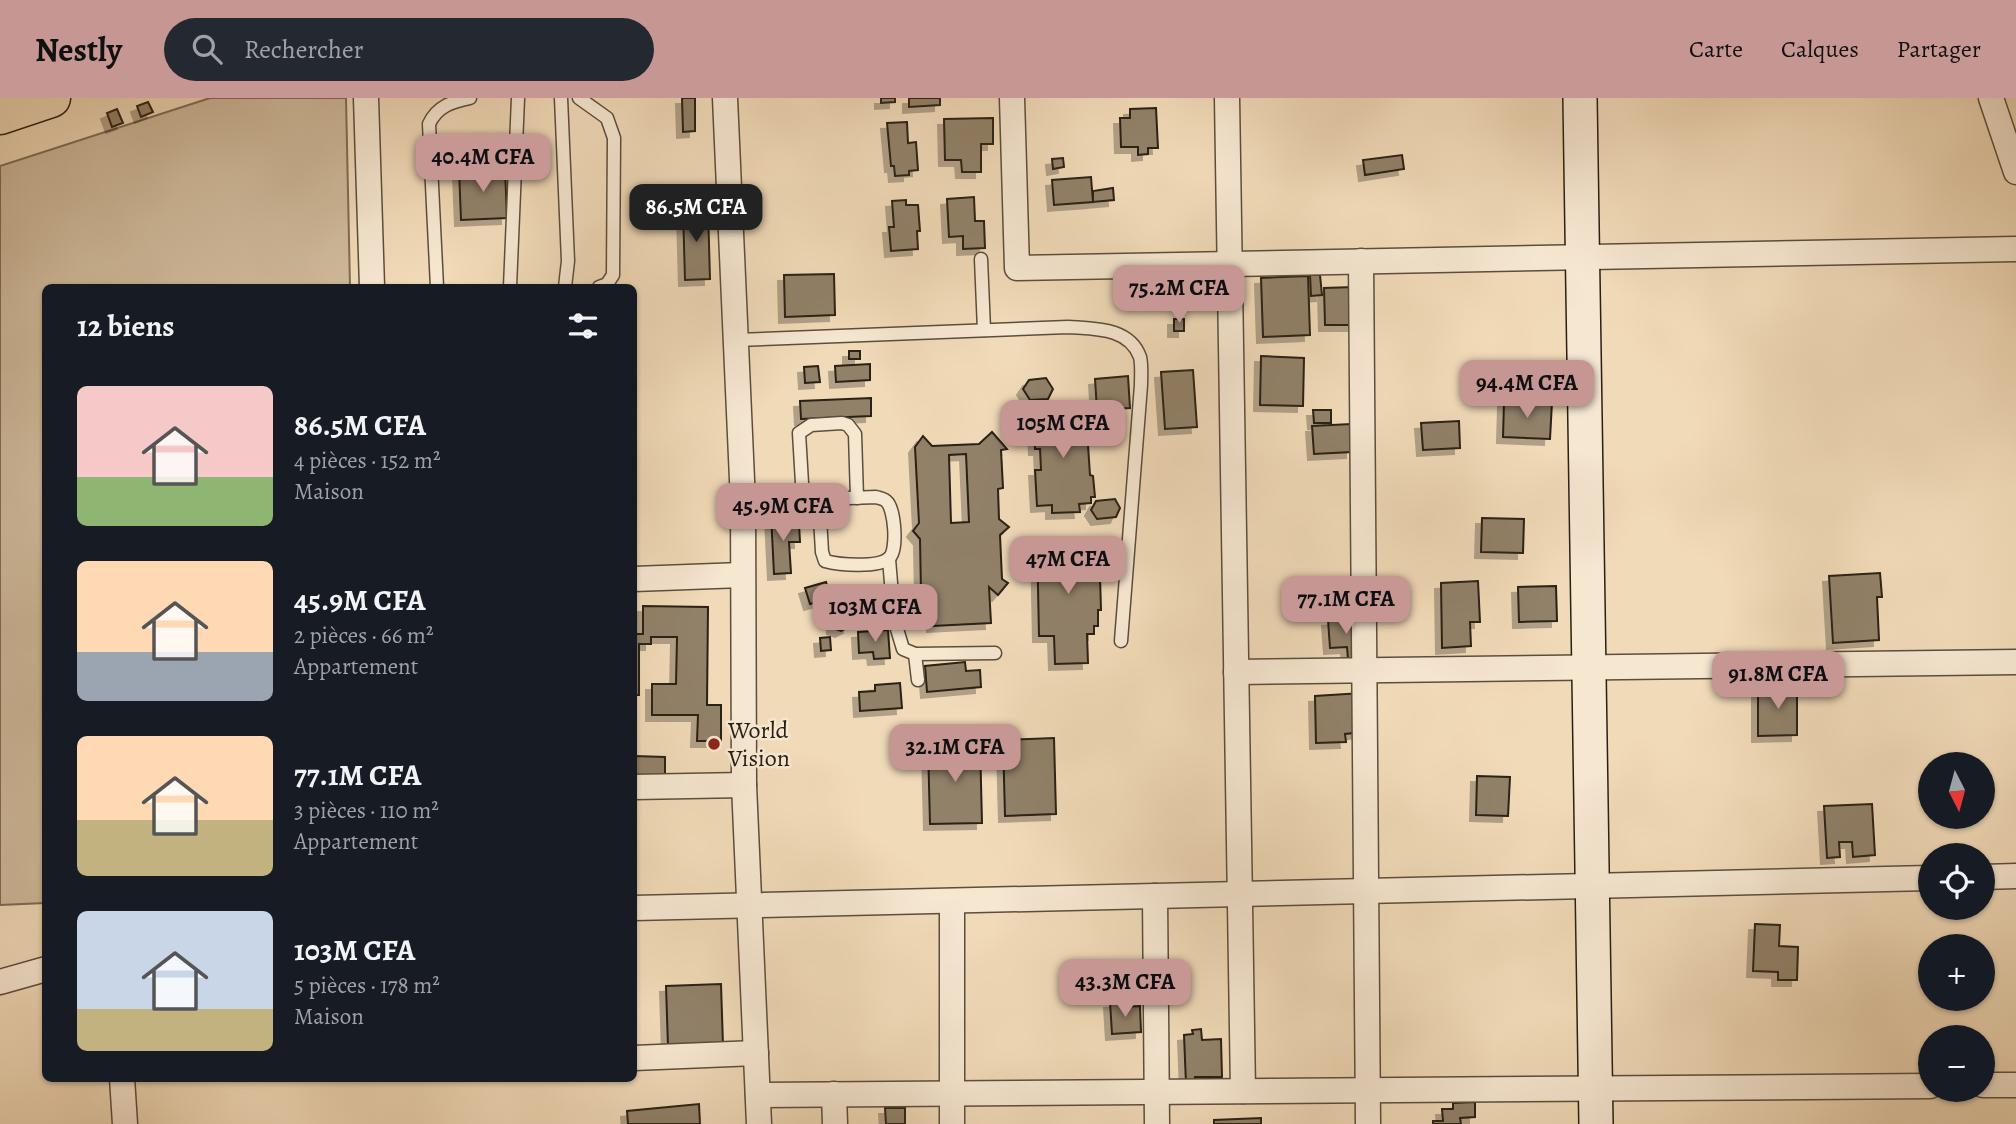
<!DOCTYPE html>
<html lang="fr">
<meta charset="utf-8">
<style>
body{margin:0;font-family:Alegreya,serif;background:#242831;color:#f1f3f6;height:100vh;display:flex;flex-direction:column;font-size:26px;white-space:nowrap}
*{box-sizing:border-box;margin:0}
p{font-size:23px;color:#9ea1a6}
.icon{flex:none;width:38px;height:38px;fill:none;stroke:currentColor;stroke-width:2;stroke-linecap:round;stroke-linejoin:round}
.map{position:relative;flex:1;overflow:hidden}
.sheet{position:absolute;left:42px;top:186px;width:595px;height:798px;display:flex;flex-direction:column;background:#171b24;border-radius:10px;box-shadow:0 2px 5px #0004}
.sheet>*{flex:none}
.needle{width:46px;rotate:174deg}
.tools{position:absolute;left:1918px;top:654px;display:grid;gap:14px}
.tools a{display:grid;place-items:center;width:77px;height:77px;border-radius:50%;background:#171b24;box-shadow:0 2px 5px #0004;font-size:35px}
.price{position:absolute;translate:-50% -60px;padding:0 16px;border-radius:14px;background:#c59692;color:#111;font-size:23px;line-height:46px;filter:drop-shadow(0 2px 4px #0008)}
.price::after{content:'';position:absolute;left:50%;top:42px;width:21px;height:16px;margin-left:-10px;background:inherit;clip-path:polygon(0 0,100% 0,50% 100%)}
.price.active{background:#222;color:#fff}
ul{padding:0;list-style:none}
li{display:flex;align-items:center;gap:21px;height:175px;padding:0 35px}
li span{display:grid;place-items:center;flex:none;width:196px;height:140px;border-radius:10px;color:#555}
li>.icon{margin-inline-start:auto}
span .icon{width:84px;height:84px;fill:#fffc;stroke-width:1}
li b{font-size:30px}
h2{display:flex;justify-content:space-between;align-items:center;height:84px;padding:0 35px;font-size:30px}
header{display:flex;align-items:center;gap:42px;box-sizing:border-box;height:98px;padding:0 35px;background:#c59692;color:#111}
header strong{font-size:33px}
nav{display:flex;gap:38px;margin-inline-start:auto;font-size:24px}
.search{width:490px;height:63px;background:#242831;display:flex;align-items:center;gap:18px;box-sizing:border-box;padding:0 24px;border-radius:38px;color:#9ea1a6;font-size:26px}
.map>svg:first-child{display:block}
</style>
<header>
<strong>Nestly</strong>
<div class="search"><svg class="icon" aria-label="search" viewBox="0 0 24 24"><circle cx="10" cy="10" r="6"/><path d="M15 15l6 6"/></svg>Rechercher</div>
<nav><a>Carte</a><a>Calques</a><a>Partager</a></nav>
</header>
<div class="map">
<svg width="2016" height="1026" viewBox="0 0 2016 1026">
<defs>
<filter id="shadow"><feDropShadow dx="-6" dy="6" stdDeviation="0" flood-color="#0004"/></filter>
</defs>
<rect width="100%" height="100%" fill="#f1dab8"/>
<filter id="stains"><feTurbulence type="fractalNoise" baseFrequency=".00286" numOctaves="4"/><feColorMatrix values="0 0 0 0 .2 0 0 0 0 .09 0 0 0 0 .02 0 0 0 .5 -.17"/></filter>
<radialGradient id="worn" r=".72"><stop offset=".6" stop-color="#630" stop-opacity="0"/><stop offset="1" stop-color="#630" stop-opacity=".3"/></radialGradient>
<polygon fill="#cfba9c" stroke="#7c6d58" stroke-width="2" points="210,0 346,0 350,189 46,189 45,805 0,807 0,68"/>
<g fill="#918169" stroke="#292014" stroke-width="2" fill-rule="evenodd" filter="url(#shadow)">
<polygon points="682,0 695,0 695,33 683,34"/>
<polygon points="881,0 895,0 895,4 881,5"/>
<polygon points="909,0 940,0 940,7 909,9"/>
<polygon points="148,4 153,14 141,19 137,8"/>
<polygon points="1156,10 1158,50 1148,50 1148,56 1138,57 1138,49 1121,49 1120,20 1130,20 1130,11"/>
<polygon points="117,11 123,25 112,29 107,15"/>
<polygon points="993,20 993,46 981,46 981,74 962,74 961,62 945,62 944,21"/>
<polygon points="907,24 908,45 916,44 918,72 909,73 909,77 895,78 894,68 891,68 887,25"/>
<polygon points="1402,57 1404,71 1365,77 1363,62"/>
<polygon points="1063,60 1064,69 1053,71 1052,61"/>
<polygon points="505,70 507,120 461,122 459,72"/>
<polygon points="1091,79 1093,104 1054,107 1052,82"/>
<polygon points="1113,90 1114,102 1093,104 1093,93"/>
<polygon points="974,99 975,123 984,123 985,150 963,151 963,138 949,139 947,101"/>
<polygon points="906,102 906,107 918,107 920,133 917,133 918,151 891,153 889,129 894,129 892,103"/>
<polygon points="708,111 710,181 685,182 683,112"/>
<polygon points="834,176 835,217 785,219 784,177"/>
<polygon points="1310,177 1320,177 1322,197 1311,198"/>
<polygon points="1308,178 1310,237 1263,239 1261,180"/>
<polygon points="1354,189 1355,227 1325,227 1324,190"/>
<rect x="1174" y="221" width="10" height="12"/>
<rect x="849" y="253" width="11" height="8"/>
<polygon points="1261,258 1304,260 1303,308 1260,307"/>
<polygon points="870,266 870,282 836,284 835,268"/>
<polygon points="818,268 820,284 805,285 804,269"/>
<polygon points="1193,272 1197,329 1165,331 1161,274"/>
<polygon points="1128,278 1130,310 1097,312 1095,281"/>
<polygon points="1046,280 1053,291 1048,301 1030,302 1023,291 1029,282"/>
<polygon points="871,300 871,318 801,321 800,303"/>
<polygon points="1504,303 1552,304 1550,341 1503,339"/>
<polygon points="1077,305 1078,324 1088,323 1088,331 1091,331 1092,346 1088,347 1090,377 1093,378 1095,399 1091,399 1091,405 1079,406 1080,414 1052,415 1052,407 1037,408 1035,372 1041,372 1040,351 1035,351 1034,328 1037,327 1037,319 1044,318 1044,315 1050,314 1050,307"/>
<polygon points="1313,312 1331,312 1331,325 1314,325"/>
<polygon points="1459,323 1460,350 1423,352 1421,325"/>
<polygon points="1351,326 1352,354 1314,356 1312,328"/>
<path d="M992 334 1007 351 1001 352 1003 390 998 391 999 421 1009 429 1000 437 1002 481 1008 485 998 497 989 489 991 525 933 528 932 495 921 496 920 441 913 433 919 425 915 349 923 338 932 348 979 346ZM966 356 969 424 951 425 949 357Z"/>
<polygon points="1115,401 1120,410 1116,419 1097,421 1091,412 1096,403"/>
<polygon points="771,416 785,416 785,427 799,426 800,444 789,444 791,475 774,476"/>
<polygon points="1482,420 1524,421 1523,455 1481,454"/>
<polygon points="1091,440 1092,462 1096,462 1097,478 1100,478 1101,512 1098,512 1098,528 1094,528 1094,536 1087,536 1088,565 1055,566 1054,538 1039,538 1037,441"/>
<polygon points="1880,475 1882,499 1877,499 1879,542 1833,545 1829,478"/>
<polygon points="1478,483 1480,524 1470,524 1471,548 1442,550 1441,485"/>
<polygon points="826,484 831,500 810,506 805,490"/>
<polygon points="1556,488 1557,523 1519,524 1518,489"/>
<polygon points="643,508 708,509 707,607 721,607 721,643 697,643 698,617 652,617 652,586 676,586 677,539 651,539 651,546 639,546 639,597 634,597 634,536 643,536"/>
<polygon points="840,509 848,512 849,529 841,533 833,530 832,513"/>
<polygon points="1358,520 1361,560 1348,561 1347,549 1330,550 1328,522"/>
<polygon points="888,532 890,560 874,561 873,554 859,555 858,534"/>
<polygon points="830,539 831,552 821,553 820,540"/>
<polygon points="965,564 966,573 980,572 981,589 927,594 925,568"/>
<polygon points="900,585 902,610 860,613 859,594 875,593 875,587"/>
<polygon points="1776,586 1797,586 1797,637 1758,638 1758,593 1776,593"/>
<polygon points="1362,595 1364,634 1345,636 1346,644 1316,645 1315,598"/>
<polygon points="1054,640 1056,716 1005,718 1003,642"/>
<polygon points="980,645 982,725 930,726 928,647"/>
<polygon points="634,658 665,659 665,682 634,682"/>
<polygon points="1477,678 1510,679 1508,718 1476,717"/>
<polygon points="1872,706 1875,757 1853,759 1852,744 1839,744 1840,759 1827,760 1824,708"/>
<polygon points="1755,826 1780,827 1779,848 1798,849 1797,882 1778,882 1778,874 1753,873"/>
<polygon points="721,886 723,947 668,949 666,888"/>
<polygon points="1123,903 1123,909 1140,908 1141,934 1112,936 1110,904"/>
<polygon points="1201,931 1202,942 1221,941 1222,979 1195,979 1195,986 1186,986 1184,937 1193,936 1192,932"/>
<polygon points="1475,1004 1475,1019 1460,1020 1461,1026 1433,1026 1433,1023 1443,1023 1442,1011 1453,1011 1453,1005"/>
<polygon points="699,1006 700,1026 628,1026 627,1013"/>
<polygon points="885,1010 905,1010 905,1026 886,1026"/>
<polygon points="1261,1020 1261,1026 1214,1026 1214,1022"/>
</g>
<g fill="none" stroke-linecap="round" stroke-linejoin="round">
<defs>
<g id="lane">
<polyline points="561,0 568,163 565,189"/>
<polyline points="579,0 607,20 614,40 613,177 607,186 599,189"/>
<polyline points="981,161 984,232"/>
<path d="M437 189 429 26C437 8 452 4 470 0"/>
<polyline points="510,189 518,0"/>
<path d="M737 242 1068 229C1094 231 1129 229 1140 259 1142 267 1141 279 1141 287L1121 543"/>
<polyline points="803,402 799,335 811,327 842,325 848,327 855,336 857,400"/>
<path d="M743 404 876 399C879 400 885 401 886 403 895 410 898 453 889 460 879 470 839 467 825 463L822 454 819 402"/>
<polyline points="889,461 894,521 903,551 915,556 995,555"/>
<polyline points="860,524 894,521"/>
<polyline points="915,556 918,582"/>
</g>
<g id="street">
<polyline points="366,0 372,189"/>
<polyline points="725,0 743,404 744,687 759,1026"/>
<polyline points="1012,0 1017,170 2016,151"/>
<polyline points="1227,0 1243,993"/>
<polyline points="1991,0 2016,74"/>
<polyline points="1361,163 1368,1026"/>
<polyline points="634,481 742,477"/>
<polyline points="1236,574 2016,564"/>
<polyline points="634,689 744,687"/>
<polyline points="1983,779 2016,778"/>
<polyline points="1155,798 1157,1026"/>
<polyline points="634,810 1930,780"/>
<polyline points="0,884 46,871"/>
<polyline points="634,960 756,955"/>
<polyline points="122,980 125,1026"/>
<polyline points="1983,987 2016,987"/>
<polyline points="834,996 835,1026"/>
<polyline points="758,997 1930,988"/>
<polyline points="952,1026 952,803"/>
</g>
<polyline id="secondary" points="1580,0 1596,1026"/>
<polyline id="highway" points="0,17 51,0"/>
</defs>
<use href="#lane" stroke="#5b4e3d" stroke-width="15"/>
<use href="#street" stroke="#5b4e3d" stroke-width="27"/>
<use href="#secondary" stroke="#292014" stroke-width="36"/>
<use href="#highway" stroke="#292014" stroke-width="41"/>
<use href="#lane" stroke="#f6e7d1" stroke-width="12"/>
<use href="#street" stroke="#f6e7d1" stroke-width="24"/>
<use href="#secondary" stroke="#f6e7d1" stroke-width="33"/>
<use href="#highway" stroke="#f1dab8" stroke-width="38"/>
</g>
<circle fill="#8f2418" stroke="#f6e7d1" stroke-width="2.5" cx="714" cy="646" r="7"/>
<g text-anchor="middle" stroke-width="5" stroke-linejoin="round" paint-order="stroke">
<g font-size="24" fill="#292014" stroke="#f6e7d1" text-anchor="start">
<text x="728" y="640">World<tspan x="728" dy="28">Vision</tspan></text>
</g>
</g>
<rect width="100%" height="100%" filter="url(#stains)"/>
<rect width="100%" height="100%" fill="url(#worn)"/>
</svg>
<div class="tools">
<a><svg class="needle" viewBox="-14 -14 28 28"><path d="M0-13l5 13h-10z" fill="#e53935"/><path d="M0 13l5-13h-10z" fill="#9ea1a6"/></svg></a>
<a><svg class="icon" aria-label="locate" viewBox="0 0 24 24"><circle cx="12" cy="12" r="6"/><path d="M12 2v4M12 18v4M2 12h4M18 12h4"/></svg></a>
<a>+</a>
<a>−</a>
</div>
<b class="price" style="left:483px;top:96px">40.4M CFA</b>
<b class="price active" style="left:696px;top:146px">86.5M CFA</b>
<b class="price" style="left:1179px;top:227px">75.2M CFA</b>
<b class="price" style="left:1527px;top:322px">94.4M CFA</b>
<b class="price" style="left:1063px;top:362px">105M CFA</b>
<b class="price" style="left:783px;top:445px">45.9M CFA</b>
<b class="price" style="left:1068px;top:498px">47M CFA</b>
<b class="price" style="left:1346px;top:538px">77.1M CFA</b>
<b class="price" style="left:875px;top:546px">103M CFA</b>
<b class="price" style="left:1778px;top:613px">91.8M CFA</b>
<b class="price" style="left:955px;top:686px">32.1M CFA</b>
<b class="price" style="left:1125px;top:921px">43.3M CFA</b>
<section class="sheet">
<h2>12 biens<svg class="icon" aria-label="filters" viewBox="0 0 24 24"><path d="M4 7h16M4 17h16"/><circle cx="9" cy="7" r="2"/><circle cx="15" cy="17" r="2"/></svg></h2>
<ul>
<li><span style="background:linear-gradient(#f6c9c9 65%,#8fb573 0)"><svg class="icon" aria-label="home" viewBox="0 0 24 24"><path d="M3 11l9-7 9 7M6 9v11h12V9"/></svg></span><div><b>86.5M CFA</b><p>4 pièces · 152 m²</p><p>Maison</p></div></li>
<li><span style="background:linear-gradient(#ffd9b3 65%,#9aa5b1 0)"><svg class="icon" aria-label="home" viewBox="0 0 24 24"><path d="M3 11l9-7 9 7M6 9v11h12V9"/></svg></span><div><b>45.9M CFA</b><p>2 pièces · 66 m²</p><p>Appartement</p></div></li>
<li><span style="background:linear-gradient(#ffd9b3 60%,#c2b280 0)"><svg class="icon" aria-label="home" viewBox="0 0 24 24"><path d="M3 11l9-7 9 7M6 9v11h12V9"/></svg></span><div><b>77.1M CFA</b><p>3 pièces · 110 m²</p><p>Appartement</p></div></li>
<li><span style="background:linear-gradient(#c9d6e8 70%,#c2b280 0)"><svg class="icon" aria-label="home" viewBox="0 0 24 24"><path d="M3 11l9-7 9 7M6 9v11h12V9"/></svg></span><div><b>103M CFA</b><p>5 pièces · 178 m²</p><p>Maison</p></div></li>
</ul>
</section>
</div>
